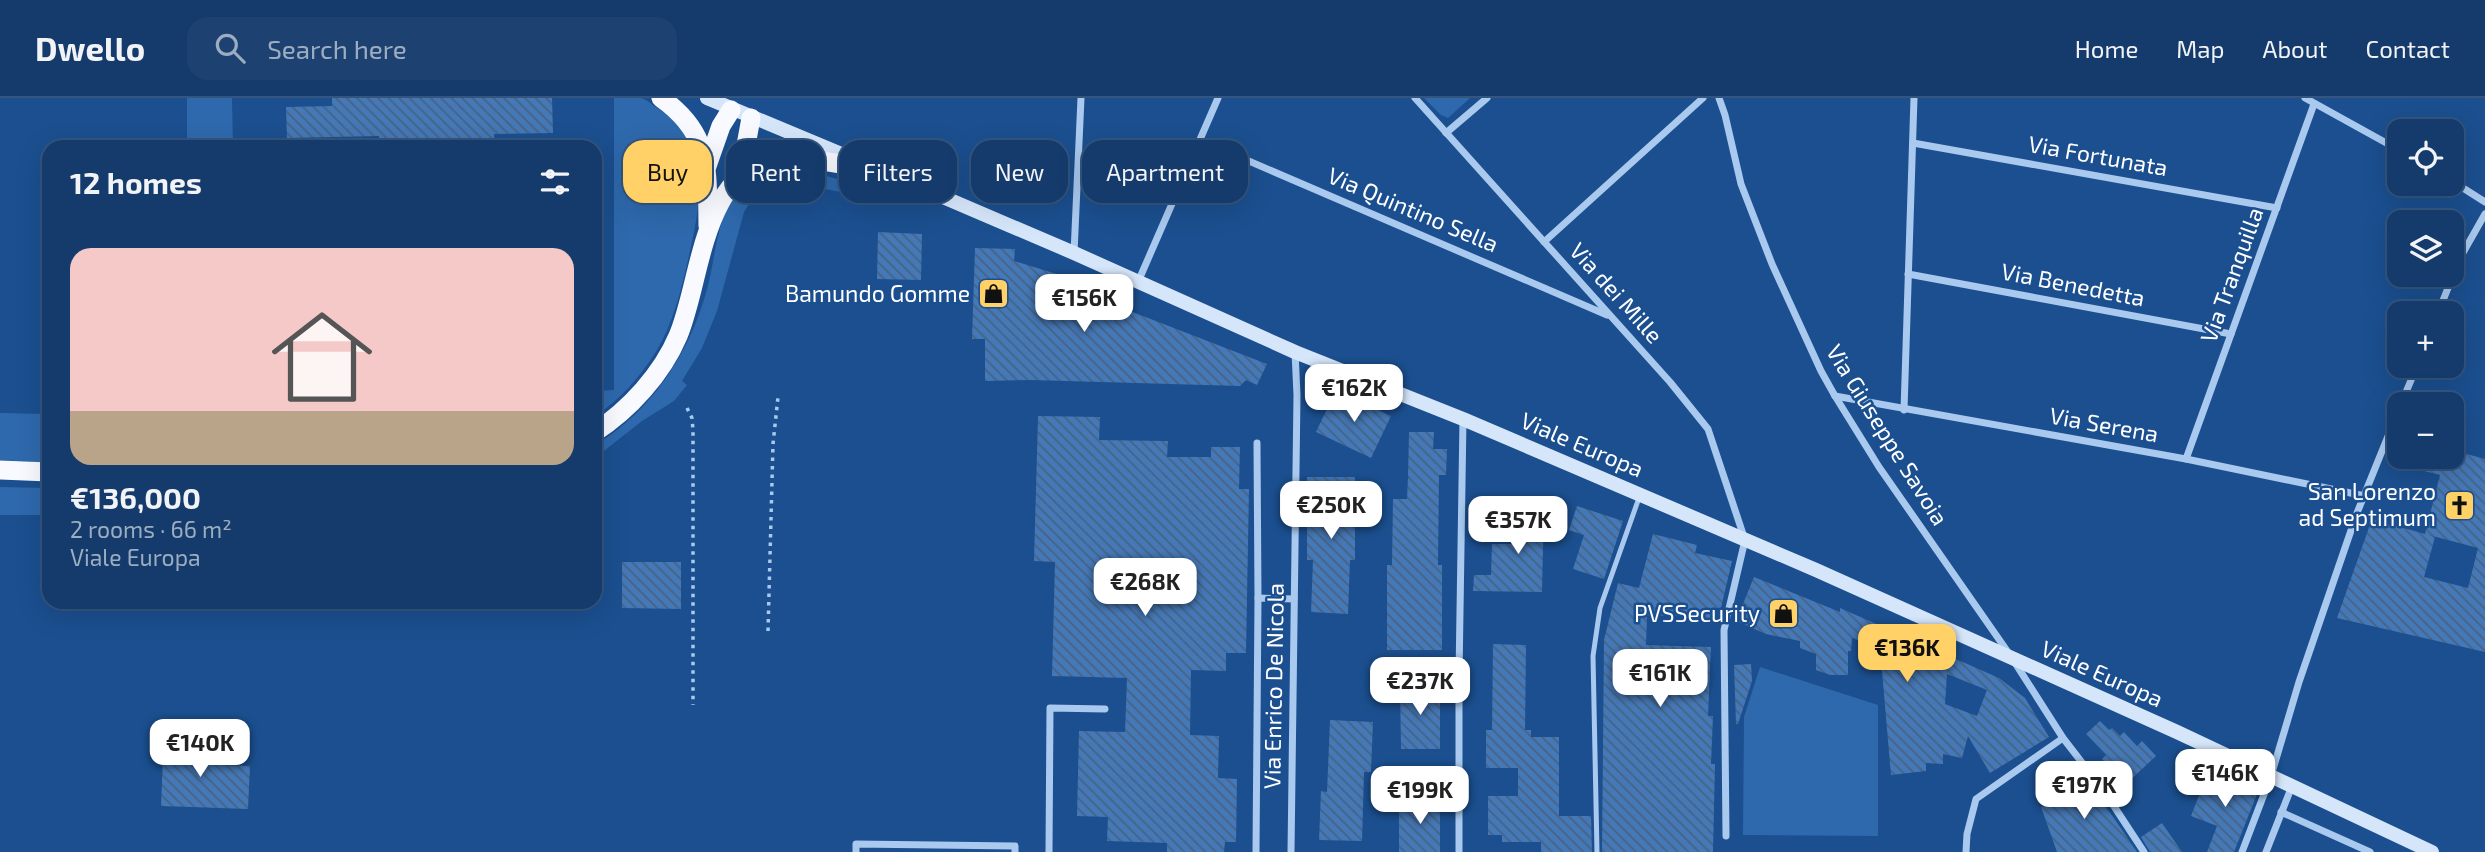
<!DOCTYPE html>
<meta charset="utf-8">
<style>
body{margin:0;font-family:"Exo 2",sans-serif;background:#1d4271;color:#f1f3f6;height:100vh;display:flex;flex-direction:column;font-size:26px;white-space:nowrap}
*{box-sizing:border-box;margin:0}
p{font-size:23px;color:#9dadc1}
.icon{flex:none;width:38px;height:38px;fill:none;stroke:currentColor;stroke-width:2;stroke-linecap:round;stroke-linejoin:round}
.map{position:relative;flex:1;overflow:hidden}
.side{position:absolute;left:42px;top:42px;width:560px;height:469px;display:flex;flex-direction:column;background:#143b6b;border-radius:21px;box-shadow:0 7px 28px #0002,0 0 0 2px #33557e}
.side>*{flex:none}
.banner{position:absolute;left:623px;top:42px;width:665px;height:63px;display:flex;gap:14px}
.controls{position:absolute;left:2387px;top:21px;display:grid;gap:14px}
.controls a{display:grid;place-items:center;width:77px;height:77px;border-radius:14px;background:#143b6b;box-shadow:0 7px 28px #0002,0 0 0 2px #33557e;font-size:35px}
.price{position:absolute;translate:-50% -60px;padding:0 16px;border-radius:14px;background:#fff;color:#222;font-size:23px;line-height:46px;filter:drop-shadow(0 2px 4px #0008)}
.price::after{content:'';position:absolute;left:50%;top:42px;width:21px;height:16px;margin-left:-10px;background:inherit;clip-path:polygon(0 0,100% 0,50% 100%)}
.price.current{background:#ffd166;color:#111}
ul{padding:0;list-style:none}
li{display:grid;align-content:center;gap:14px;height:371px;padding:0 28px}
li span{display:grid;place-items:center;height:217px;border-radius:21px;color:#555}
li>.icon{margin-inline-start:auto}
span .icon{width:126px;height:126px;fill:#fffc;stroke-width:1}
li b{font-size:30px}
h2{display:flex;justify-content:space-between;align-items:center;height:84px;padding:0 28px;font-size:30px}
.pill{padding:0 24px;border-radius:21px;background:#143b6b;box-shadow:0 7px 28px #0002,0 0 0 2px #33557e;font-size:24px;line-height:63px}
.pill.current{background:#ffd166;color:#111}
header{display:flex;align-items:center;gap:42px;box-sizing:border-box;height:98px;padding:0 35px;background:#143b6b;border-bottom:2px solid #33557e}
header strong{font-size:33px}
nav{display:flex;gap:38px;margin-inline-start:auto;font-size:24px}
.search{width:490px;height:63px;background:#1d4271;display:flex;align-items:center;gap:18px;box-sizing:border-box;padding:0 24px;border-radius:21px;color:#9dadc1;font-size:26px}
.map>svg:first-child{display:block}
</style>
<header>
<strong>Dwello</strong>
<div class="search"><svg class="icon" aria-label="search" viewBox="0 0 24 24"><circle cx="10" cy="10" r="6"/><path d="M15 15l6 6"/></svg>Search here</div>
<nav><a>Home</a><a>Map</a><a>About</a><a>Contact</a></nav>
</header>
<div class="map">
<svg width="2485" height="754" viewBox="0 0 2485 754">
<defs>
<pattern id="building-back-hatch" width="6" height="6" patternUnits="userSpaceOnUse" patternTransform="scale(1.75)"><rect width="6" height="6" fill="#4478b7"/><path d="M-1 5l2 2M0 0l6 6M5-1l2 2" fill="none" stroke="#486282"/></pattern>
</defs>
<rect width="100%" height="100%" fill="#1b4f8f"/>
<g fill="#2e69ad">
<polygon points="187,0 232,0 233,49 187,49"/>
<path d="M614 0C622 0 633 0 641 0 647 1 653 8 659 11 715 48 700 108 688 162 681 193 673 225 657 252 641 278 620 302 595 318V293L614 292Z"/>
<polygon points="1424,0 1470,0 1448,20 1441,17"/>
<path d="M785 69 801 71 863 88 862 98 788 84 770 89 754 98 744 114 717 213 702 250 682 283 687 287 674 303 642 323 595 360V347C656 311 695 246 710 179 716 150 719 116 737 92 748 78 769 74 785 69Z"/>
<polygon points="0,315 49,316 49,365 0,362"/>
<polygon points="0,389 49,390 49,417 0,417"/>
<polygon points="1760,569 1878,607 1878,738 1743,737 1744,619"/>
</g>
<g fill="url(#building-back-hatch)" fill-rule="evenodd">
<polygon points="332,0 552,0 553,35 494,36 495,49 379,49 379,38 287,40 286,9 332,8"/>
<polygon points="878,134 922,136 921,182 877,181"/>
<polygon points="975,150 1015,151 1014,163 1073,181 1073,191 1267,266 1257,287 1246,282 1240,288 1031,282 985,283 985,241 972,241"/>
<polygon points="1336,292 1391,318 1371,360 1316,334"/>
<polygon points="1038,318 1100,319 1099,342 1168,343 1167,359 1211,359 1211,349 1240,349 1239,391 1249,391 1246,555 1226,555 1226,573 1191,572 1190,637 1219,638 1218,680 1237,681 1236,744 1225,744 1224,754 1167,754 1167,745 1107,743 1108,719 1077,718 1079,633 1125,634 1127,580 1052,578 1055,464 1034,463"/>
<polygon points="1409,334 1434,334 1433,351 1447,351 1446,377 1439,377 1438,467 1442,467 1442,552 1387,552 1387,467 1392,467 1393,401 1407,401 1408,379 1411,380 1408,378"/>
<path d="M2452 352 2485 361V554L2337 520 2372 421 2425 436 2440 377 2389 364 2390 359H2452ZM2425 436 2478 450 2468 490 2424 479 2435 439Z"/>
<polygon points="1307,379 1355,379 1355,462 1350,462 1348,516 1311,514 1313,462 1307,462"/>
<polygon points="1515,405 1544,405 1542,494 1473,493 1474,477 1491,477 1492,446 1515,446"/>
<polygon points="1577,408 1623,423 1604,481 1573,471 1584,437 1569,432"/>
<polygon points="1653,436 1697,447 1695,455 1732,463 1721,510 1712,510 1712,523 1679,516 1678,518 1647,518 1646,547 1711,549 1708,618 1713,618 1711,666 1715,666 1713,754 1602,754 1604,542 1618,485 1639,490"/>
<polygon points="622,464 681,464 681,511 622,510"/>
<path d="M1754 479 1840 514V510L1999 580 2025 600 2049 639 1990 675 1968 638 1962 660 1943 656V666L1926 665V673L1891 677 1880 550 1852 540 1851 553H1848V577H1830L1816 572V556L1800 550V543L1766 536 1736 523ZM1947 576 1987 592 1977 618 1945 606Z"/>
<polygon points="1493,546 1526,547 1525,632 1531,632 1531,639 1559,639 1559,718 1591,718 1592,754 1541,754 1541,744 1502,744 1502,737 1488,737 1488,698 1518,698 1518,670 1486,670 1486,632 1492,632"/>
<polygon points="1751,566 1752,583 1738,626 1736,626 1734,567"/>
<polygon points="1400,588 1440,588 1440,651 1401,651"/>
<polygon points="1330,622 1373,624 1371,674 1364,674 1362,743 1319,742 1321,693 1327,694"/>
<polygon points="2100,623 2109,632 2112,630 2120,638 2124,634 2137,648 2142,643 2156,658 2126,686 2102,661 2106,657 2086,636"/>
<polygon points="164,636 193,637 192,666 250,668 248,711 161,708"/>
<polygon points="2080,671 2085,678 2137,754 2057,754 2041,709 2071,698 2062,683"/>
<polygon points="2209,672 2259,691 2234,754 2207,754 2217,728 2191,718"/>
<rect x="1399" y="703" width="41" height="51"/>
<polygon points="2162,725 2182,754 2150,754 2141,739"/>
</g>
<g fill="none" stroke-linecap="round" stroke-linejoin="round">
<g stroke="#a9c9ee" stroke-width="3.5" stroke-dasharray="3.5 5" stroke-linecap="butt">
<polyline points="687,310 692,320 693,332 693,607"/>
<polyline points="768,533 773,346 778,299"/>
</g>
<polyline stroke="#a9c9ee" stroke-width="5" points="1597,754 1593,558 1600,510 1640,397"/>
<g stroke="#a9c9ee" stroke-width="7">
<polyline points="1415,0 1670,284 1708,331 1745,442 1724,532 1726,738"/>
<polyline points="1719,0 1725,17 1741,86 1772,166 1821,273 1835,298 1879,369 2012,560 2063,640 2104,693 2144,754"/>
<polyline points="2305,0 2399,52"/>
<polyline points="1446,35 1487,0"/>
<polyline points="1200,42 1607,217"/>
<polyline points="1913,45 2277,110"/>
<polyline points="2452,83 2485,104"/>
<polyline points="1544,144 1703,0"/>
<polyline points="1074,155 1081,0"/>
<polyline points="1908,176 2231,236"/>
<polyline points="1138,184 1218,0"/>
<polyline points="2438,215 2460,160 2485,116"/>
<polyline points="1835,298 2186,361 2365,398"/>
<polyline points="2401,306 2417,268"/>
<polyline points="1904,312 1914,0"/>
<polyline points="1257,345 1258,500"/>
<polyline points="2186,361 2314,6"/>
<polyline points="2281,714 2370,754"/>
<polyline points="856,754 856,746 1015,748 1015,754"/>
<polyline points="1049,754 1050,610 1105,611"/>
<polyline points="1256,754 1258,500 1294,501"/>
<polyline points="1291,754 1297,297 1295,254"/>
<polyline points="1459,754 1459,578 1463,321"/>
<polyline points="1966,754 1967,736 1976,701 2063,640"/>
<polyline points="2242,754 2271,678 2299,584 2357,415 2399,311"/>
<polyline points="2266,754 2292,688"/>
</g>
<g stroke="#d6e6fa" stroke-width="14">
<polyline points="707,0 858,63"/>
<polyline points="880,72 1074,155 1295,254 1463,321 1816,472 2177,634 2432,754"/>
</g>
<g stroke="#f8faff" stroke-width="19">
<path d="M661 0C712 36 707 73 708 128"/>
<polyline points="707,68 721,28 731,12"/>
<polyline points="735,81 744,58 751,20"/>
<path d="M595 334C629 312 662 276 678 238 702 182 701 69 781 61 810 58 857 70 887 74"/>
<polyline points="0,372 49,374"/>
</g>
</g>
<defs>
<symbol id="shop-square" viewBox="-11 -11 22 22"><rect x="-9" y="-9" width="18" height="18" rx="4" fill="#ffd166" stroke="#1b4f8f"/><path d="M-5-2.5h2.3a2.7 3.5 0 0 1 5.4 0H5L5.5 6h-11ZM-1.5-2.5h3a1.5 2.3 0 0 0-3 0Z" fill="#111"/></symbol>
<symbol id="church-square" viewBox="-11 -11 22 22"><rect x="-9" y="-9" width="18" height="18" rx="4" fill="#ffd166" stroke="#1b4f8f"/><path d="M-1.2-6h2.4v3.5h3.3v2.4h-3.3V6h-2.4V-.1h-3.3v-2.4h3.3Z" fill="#111"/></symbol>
</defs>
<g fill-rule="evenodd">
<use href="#shop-square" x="976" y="178" width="35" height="35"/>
<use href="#church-square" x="2442" y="390" width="35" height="35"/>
<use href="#shop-square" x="1766" y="498" width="35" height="35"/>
</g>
<g text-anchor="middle" stroke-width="5" stroke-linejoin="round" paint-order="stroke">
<g font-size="23" fill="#fff" stroke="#1b4f8f">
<text transform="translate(2098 58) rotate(10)" y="8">Via Fortunata</text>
<text transform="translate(1413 112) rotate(23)" y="8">Via Quintino Sella</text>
<text transform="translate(2232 177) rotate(-70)" y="8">Via Tranquilla</text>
<text transform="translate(2073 187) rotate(11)" y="8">Via Benedetta</text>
<text transform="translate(1616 195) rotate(48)" y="8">Via dei Mille</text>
<text transform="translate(2104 327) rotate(10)" y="8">Via Serena</text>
<text transform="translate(1887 337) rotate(58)" y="8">Via Giuseppe Savoia</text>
<text transform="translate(1582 347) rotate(23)" y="8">Viale Europa</text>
<text transform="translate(2102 576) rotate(24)" y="8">Viale Europa</text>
<text transform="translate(1274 588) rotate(-89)" y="8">Via Enrico De Nicola</text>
</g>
<g font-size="23" fill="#fff" stroke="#1b4f8f" text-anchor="end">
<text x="970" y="204">Bamundo Gomme</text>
<text x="2436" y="402">San Lorenzo<tspan x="2436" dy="26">ad Septimum</tspan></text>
<text x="1760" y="524">PVSSecurity</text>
</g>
</g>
</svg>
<div class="controls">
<a><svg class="icon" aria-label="locate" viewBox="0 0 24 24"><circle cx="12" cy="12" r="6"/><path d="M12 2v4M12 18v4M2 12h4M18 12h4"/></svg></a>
<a><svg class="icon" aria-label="layers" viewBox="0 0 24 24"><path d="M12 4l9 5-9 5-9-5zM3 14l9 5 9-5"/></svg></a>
<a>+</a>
<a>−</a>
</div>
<b class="price" style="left:1084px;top:236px">€156K</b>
<b class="price" style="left:1354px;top:326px">€162K</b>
<b class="price" style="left:1331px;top:443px">€250K</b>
<b class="price" style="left:1518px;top:458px">€357K</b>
<b class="price" style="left:1145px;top:520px">€268K</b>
<b class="price current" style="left:1907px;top:586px">€136K</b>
<b class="price" style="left:1660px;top:611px">€161K</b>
<b class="price" style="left:1420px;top:619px">€237K</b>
<b class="price" style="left:200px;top:681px">€140K</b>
<b class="price" style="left:2225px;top:711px">€146K</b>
<b class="price" style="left:2084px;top:723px">€197K</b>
<b class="price" style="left:1420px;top:728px">€199K</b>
<div class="banner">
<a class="pill current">Buy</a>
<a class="pill">Rent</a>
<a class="pill">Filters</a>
<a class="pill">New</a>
<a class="pill">Apartment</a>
</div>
<section class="side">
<h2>12 homes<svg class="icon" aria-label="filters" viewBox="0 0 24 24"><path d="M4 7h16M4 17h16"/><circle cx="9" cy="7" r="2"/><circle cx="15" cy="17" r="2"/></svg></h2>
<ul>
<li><span style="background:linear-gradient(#f6c9c9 75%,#b9a48a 0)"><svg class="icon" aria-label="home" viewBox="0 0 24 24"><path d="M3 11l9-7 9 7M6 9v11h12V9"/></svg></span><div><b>€136,000</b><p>2 rooms · 66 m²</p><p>Viale Europa</p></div></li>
</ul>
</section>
</div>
